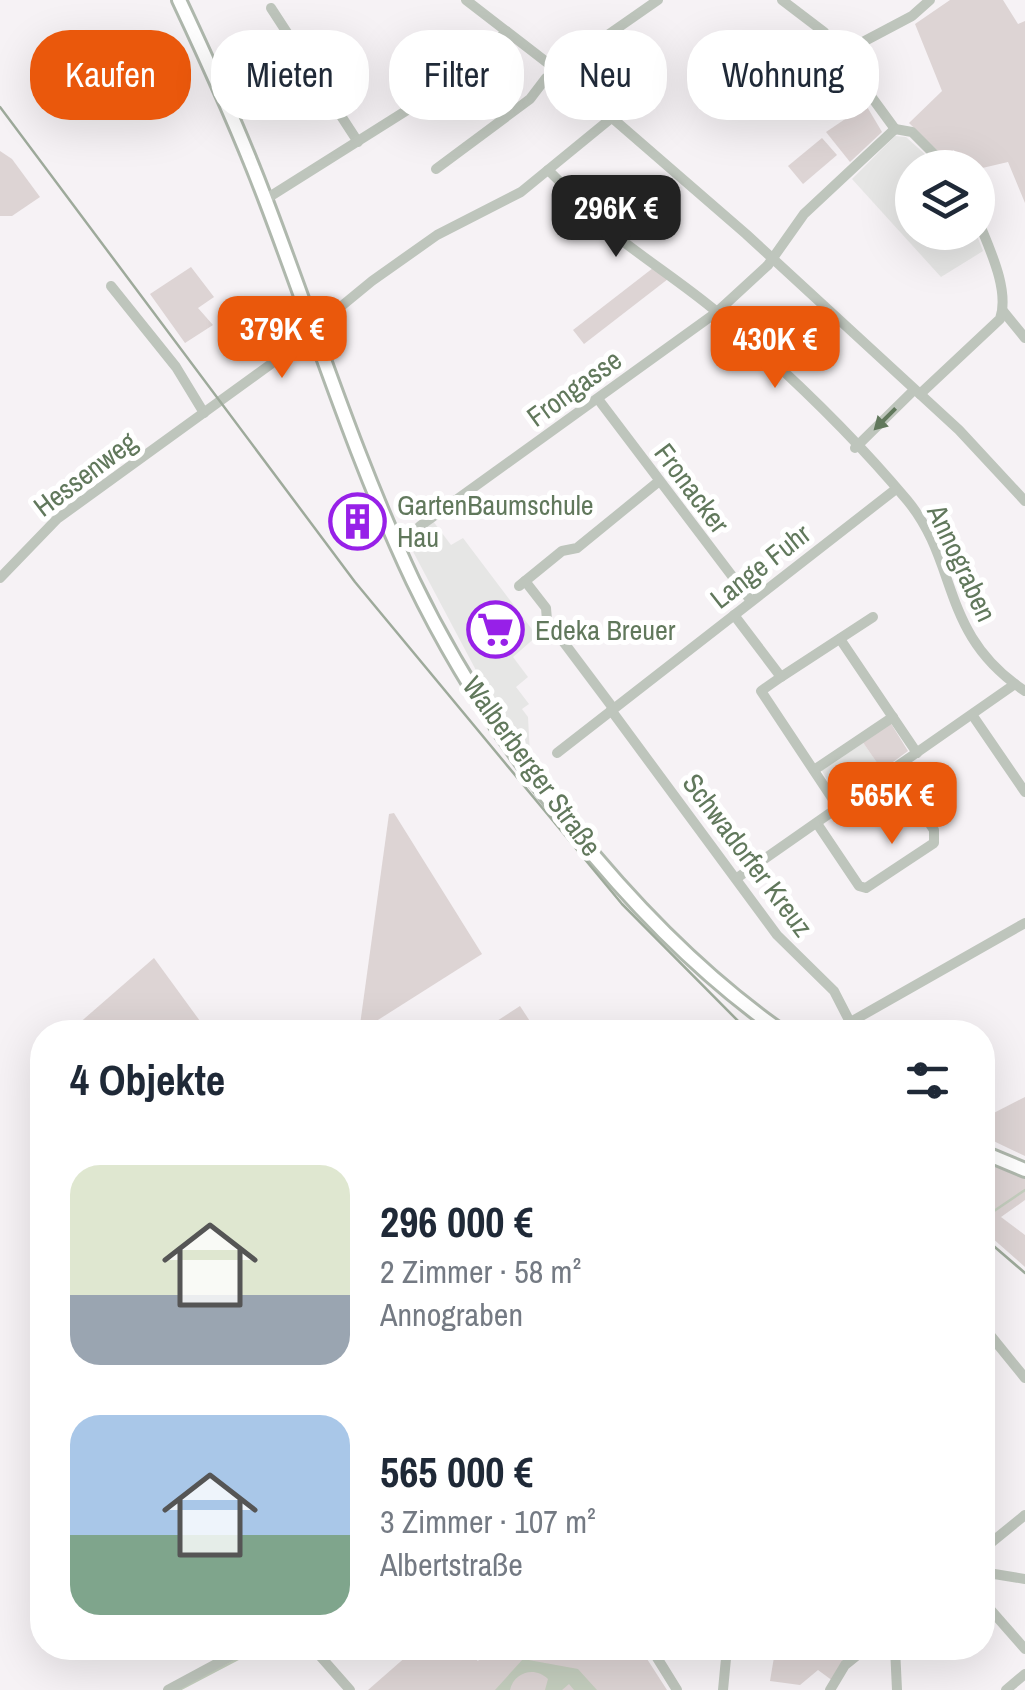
<!DOCTYPE html>
<html lang="de">
<meta charset="utf-8">
<style>
body{margin:0;font-family:"Archivo Narrow",sans-serif;background:#f6f6f7;color:#1f2937;height:100vh;display:flex;flex-direction:column;font-size:38px;white-space:nowrap}
*{box-sizing:border-box;margin:0}
p{font-size:32px;color:#747a83}
.icon{flex:none;width:55px;height:55px;fill:none;stroke:currentColor;stroke-width:2;stroke-linecap:round;stroke-linejoin:round}
.map{position:relative;flex:1;overflow:hidden}
.side{position:absolute;left:30px;top:1020px;width:965px;height:640px;display:flex;flex-direction:column;background:#fff;border-radius:40px;box-shadow:0 10px 40px #0002}
.side>*{flex:none}
.top-card{position:absolute;left:30px;top:30px;width:965px;height:90px;display:flex;gap:20px}
.controls{position:absolute;left:895px;top:150px;display:grid;gap:20px}
.controls a{display:grid;place-items:center;width:100px;height:100px;border-radius:50%;background:#fff;box-shadow:0 10px 40px #0002;font-size:50px}
.price{position:absolute;translate:-50% -85px;padding:0 22px;border-radius:20px;background:#ea580c;color:#fff;font-size:32px;line-height:65px;filter:drop-shadow(0 2px 5px #0008)}
.price::after{content:'';position:absolute;left:50%;top:60px;width:30px;height:22px;margin-left:-15px;background:inherit;clip-path:polygon(0 0,100% 0,50% 100%)}
.price.selected{background:#222;color:#fff}
ul{padding:0;list-style:none}
li{display:flex;align-items:center;gap:30px;height:250px;padding:0 40px}
li span{display:grid;place-items:center;flex:none;width:280px;height:200px;border-radius:30px;color:#555}
li>.icon{margin-inline-start:auto}
span .icon{width:120px;height:120px;fill:#fffc;stroke-width:1}
li b{font-size:42px}
h2{display:flex;justify-content:space-between;align-items:center;height:120px;padding:0 40px;font-size:42px}
.chip{padding:0 35px;border-radius:40px;background:#fff;box-shadow:0 10px 40px #0002;font-size:35px;line-height:90px}
.chip.selected{background:#ea580c;color:#fff}
.map>svg:first-child{display:block}
</style>
<div class="map">
<svg width="1025" height="1690" viewBox="0 0 1025 1690">
<rect width="100%" height="100%" fill="#f6f2f5"/>
<g fill="#e6e6e5">
<polygon points="895,136 906,137 939,167 912,168 912,232 976,233 983,251 941,277 852,179"/>
<polygon points="433,521 451,545 463,538 537,636 513,657 528,677 516,687 529,704 522,709 528,717 530,755 496,708 409,544"/>
<polygon points="862,741 882,770 836,796 821,769"/>
</g>
<g fill="#ddd4d4">
<polygon points="950,0 1003,0 1018,24 1025,21 1025,203 1008,162 978,169 961,167 954,150 943,156 909,123 942,91 915,24"/>
<polygon points="866,105 882,132 850,162 826,132"/>
<polygon points="822,138 837,155 803,184 788,166"/>
<polygon points="0,151 12,159 40,197 12,216 0,216"/>
<polygon points="191,267 214,297 198,308 213,325 185,343 150,294"/>
<polygon points="653,268 668,279 584,344 573,330"/>
<polygon points="890,722 908,751 882,770 862,741"/>
<polygon points="394,813 482,954 359,1032 389,814"/>
<polygon points="154,958 208,1032 69,1032"/>
<polygon points="520,1006 537,1032 480,1032"/>
<polygon points="1025,1097 1025,1156 983,1136 982,1119"/>
<polygon points="983,1157 1025,1174 1025,1200 1001,1217 1025,1235 1025,1267 983,1230"/>
<polygon points="416,1648 461,1648 478,1661 489,1648 640,1648 667,1690 368,1690"/>
<polygon points="791,1648 847,1648 852,1654 833,1681 818,1670 800,1685 770,1681 774,1657"/>
</g>
<path fill="#c4cebe" d="M523 1659 578 1669 597 1690H574L569 1684 562 1690H545L548 1679C535 1666 514 1672 510 1690H495Z"/>
<g fill="none" stroke-linecap="round" stroke-linejoin="round">
<g stroke="#c4cebe" stroke-width="2.5">
<polyline points="991,1213 1025,1190"/>
<polyline points="179,1690 259,1648"/>
</g>
<defs>
<g id="major">
<path d="M179 0C210 66 240 132 266 201 314 327 355 458 413 581 491 743 635 929 782 1032"/>
<polyline points="982,1152 1025,1170"/>
</g>
</defs>
<use href="#major" stroke="#afb8ad" stroke-width="18"/>
<g stroke="#bec5bc" stroke-width="10">
<polyline points="466,0 558,71 746,234 959,430 1025,501"/>
<polyline points="782,0 824,32 895,129"/>
<polyline points="271,8 358,142"/>
<polyline points="842,53 912,16 930,0"/>
<polyline points="895,129 912,132 948,168"/>
<polyline points="436,169 530,99 546,78 658,0"/>
<path d="M548 170C572 193 594 219 620 239 652 264 686 286 717 312 784 369 851 433 907 500 960 564 939 634 1025 691"/>
<polyline points="266,199 474,68 506,31"/>
<polyline points="111,286 176,367 204,413"/>
<polyline points="1003,311 1025,338"/>
<path d="M920 394 1000 319C1010 290 989 248 978 220"/>
<polyline points="598,399 751,601"/>
<polyline points="855,448 914,390"/>
<polyline points="398,547 420,526 717,312 768,265 804,214 895,129"/>
<polyline points="0,578 57,519 271,364 372,281 437,235 521,192 609,120"/>
<polyline points="525,581 546,608 547,620 613,708"/>
<polyline points="519,586 562,551 577,548 658,482"/>
<polyline points="734,615 781,677 761,691 840,810"/>
<polyline points="840,639 917,753"/>
<polyline points="781,677 873,617"/>
<polyline points="611,710 777,935 834,991 851,1024"/>
<polyline points="973,716 1025,792"/>
<polyline points="557,753 896,489"/>
<polyline points="814,770 893,717"/>
<polyline points="818,825 859,886 866,888 934,843 934,830 894,770"/>
<polyline points="737,878 1015,684"/>
<polyline points="833,1032 1025,923"/>
<polyline points="982,1325 1025,1378"/>
<polyline points="982,1550 1025,1515"/>
<polyline points="982,1572 1025,1579"/>
<polyline points="982,1600 1025,1649"/>
<polyline points="313,1648 350,1690"/>
<polyline points="651,1648 677,1690"/>
<polyline points="895,1648 897,1690"/>
<polyline points="168,1690 246,1648"/>
<polyline points="723,1690 727,1648"/>
<polyline points="830,1690 845,1665 866,1648"/>
<polyline points="1006,1690 1025,1674"/>
</g>
<use href="#major" stroke="#fff" stroke-width="12"/>
<g stroke="#9eaa9b" stroke-width="2.5">
<polyline points="0,107 355,582 622,904 749,1032"/>
<polyline points="982,1236 1025,1273"/>
</g>
</g>
<defs><path id="oneway-solid" d="M-6-.8H1V-3.2L6.5 0L1 3.2V.8H-6Z" transform="scale(2.5)"/></defs>
<use fill="#61785c" href="#oneway-solid" transform="translate(885 419) rotate(135)"/>
<defs>
<symbol id="building-ring" viewBox="-11 -11 22 22"><circle r="9.5" fill="#fff" stroke="#9720e8" stroke-width="1.5"/><path d="M-4-6H4V6H1V3H-1V6H-4ZM-2.5-4.3h1.7v1.8h-1.7ZM.8-4.3h1.7v1.8H.8ZM-2.5-1h1.7V.8h-1.7ZM.8-1h1.7V.8H.8Z" fill="#9720e8"/></symbol>
<symbol id="supermarket-ring" viewBox="-11 -11 22 22"><circle r="9.5" fill="#fff" stroke="#9720e8" stroke-width="1.5"/><path d="M-6-5.5h2.5l.6 2H6L4.5 2H-2.5L-4.4-4H-6ZM-1.5 3.2a1.3 1.3 0 1 0 .1 0ZM3 3.2a1.3 1.3 0 1 0 .1 0Z" fill="#9720e8"/></symbol>
</defs>
<g fill-rule="evenodd">
<use href="#building-ring" x="326" y="490" width="63" height="63"/>
<use href="#supermarket-ring" x="464" y="598" width="63" height="63"/>
</g>
<g text-anchor="middle" stroke-width="10" stroke-linejoin="round" paint-order="stroke">
<g font-size="28" fill="#61785c" stroke="#fff">
<text transform="translate(574 388) rotate(-36)" y="10">Frongasse</text>
<text transform="translate(85 474) rotate(-37)" y="10">Hessenweg</text>
<text transform="translate(692 488) rotate(53)" y="10">Fronacker</text>
<text transform="translate(962 563) rotate(65)" y="10">Annograben</text>
<text transform="translate(760 566) rotate(-38)" y="10">Lange Fuhr</text>
<text transform="translate(532 766) rotate(54)" y="10">Walberberger Straße</text>
<text transform="translate(748 855) rotate(53)" y="10">Schwadorfer Kreuz</text>
</g>
<g font-size="28" fill="#61785c" stroke="#fff" text-anchor="start">
<text x="397" y="515">GartenBaumschule<tspan x="397" dy="32">Hau</tspan></text>
<text x="535" y="640">Edeka Breuer</text>
</g>
</g>
</svg>
<div class="controls">
<a><svg class="icon" aria-label="layers" viewBox="0 0 24 24"><path d="M12 4l9 5-9 5-9-5zM3 14l9 5 9-5"/></svg></a>
</div>
<b class="price selected" style="left:616px;top:260px">296K €</b>
<b class="price" style="left:282px;top:381px">379K €</b>
<b class="price" style="left:775px;top:391px">430K €</b>
<b class="price" style="left:892px;top:847px">565K €</b>
<div class="top-card">
<a class="chip selected">Kaufen</a>
<a class="chip">Mieten</a>
<a class="chip">Filter</a>
<a class="chip">Neu</a>
<a class="chip">Wohnung</a>
</div>
<section class="side">
<h2>4 Objekte<svg class="icon" aria-label="filters" viewBox="0 0 24 24"><path d="M4 7h16M4 17h16"/><circle cx="9" cy="7" r="2"/><circle cx="15" cy="17" r="2"/></svg></h2>
<ul>
<li><span style="background:linear-gradient(#dfe7d0 65%,#9aa5b1 0)"><svg class="icon" aria-label="home" viewBox="0 0 24 24"><path d="M3 11l9-7 9 7M6 9v11h12V9"/></svg></span><div><b>296 000 €</b><p>2 Zimmer · 58 m²</p><p>Annograben</p></div></li>
<li><span style="background:linear-gradient(#a9c7e8 60%,#7fa58c 0)"><svg class="icon" aria-label="home" viewBox="0 0 24 24"><path d="M3 11l9-7 9 7M6 9v11h12V9"/></svg></span><div><b>565 000 €</b><p>3 Zimmer · 107 m²</p><p>Albertstraße</p></div></li>
</ul>
</section>
</div>
